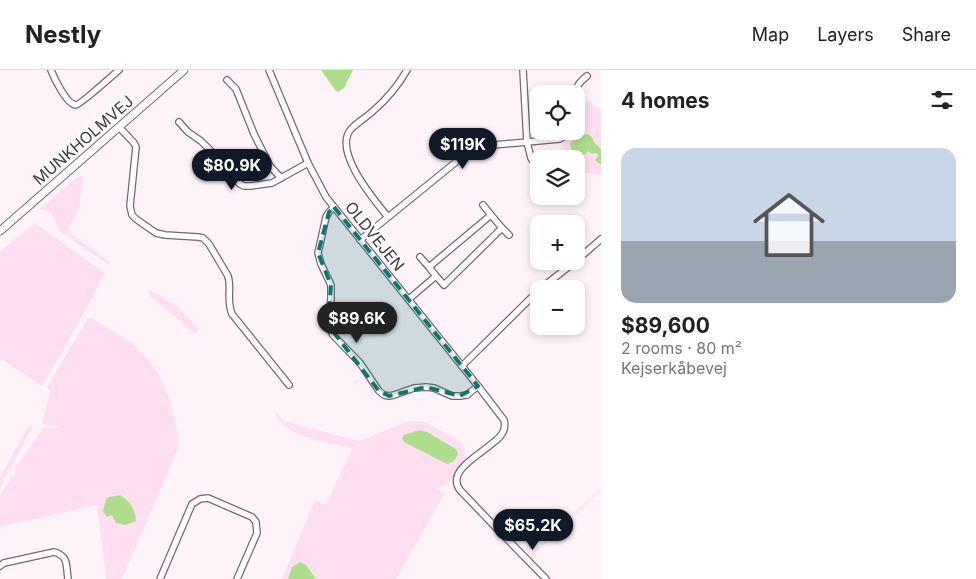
<!DOCTYPE html>
<meta charset="utf-8">
<style>
body{margin:0;font-family:Inter,sans-serif;background:#f6f6f6;color:#222;height:100vh;display:flex;flex-direction:column;font-size:19px;white-space:nowrap}
*{box-sizing:border-box;margin:0}
p{font-size:16px;color:#767676}
.icon{flex:none;width:28px;height:28px;fill:none;stroke:currentColor;stroke-width:2;stroke-linecap:round;stroke-linejoin:round}
.map{position:relative;flex:1;overflow:hidden}
.drawer{display:flex;flex-direction:column;background:#fff;width:375px}
.drawer>*{flex:none}
.tools{position:absolute;left:530px;top:15px;display:grid;gap:10px}
.tools a{display:grid;place-items:center;width:55px;height:55px;border-radius:10px;background:#fff;box-shadow:0 2px 8px #0003;font-size:25px}
.price{position:absolute;translate:-50% -42px;padding:0 11px;border-radius:18px;background:#111827;color:#fff;font-size:16px;line-height:32px;filter:drop-shadow(0 1px 2px #0008)}
.price::after{content:'';position:absolute;left:50%;top:30px;width:15px;height:11px;margin-left:-8px;background:inherit;clip-path:polygon(0 0,100% 0,50% 100%)}
.price.active{background:#222;color:#fff}
ul{padding:0;list-style:none}
li{display:grid;align-content:center;gap:10px;height:265px;padding:0 20px}
li span{display:grid;place-items:center;height:155px;border-radius:15px;color:#555}
li>.icon{margin-inline-start:auto}
span .icon{width:90px;height:90px;fill:#fffc;stroke-width:1}
li b{font-size:21px}
h2{display:flex;justify-content:space-between;align-items:center;height:60px;padding:0 20px;font-size:21px}
header{display:flex;align-items:center;gap:30px;box-sizing:border-box;height:70px;padding:0 25px;background:#fff;border-bottom:1px solid #e0e0e0}
header strong{font-size:24px}
nav{display:flex;gap:28px;margin-inline-start:auto;font-size:18px}
main{display:flex;flex:1;min-height:0}
.map>svg:first-child{display:block}
</style>
<header>
<strong>Nestly</strong>
<nav><a>Map</a><a>Layers</a><a>Share</a></nav>
</header>
<main>
<div class="map">
<svg width="601" height="509" viewBox="0 0 601 509">
<rect width="100%" height="100%" fill="#fff3fa"/>
<g fill="#fedff2" fill-rule="evenodd">
<polygon points="589,31 601,41 601,79 594,72 580,65 570,73 571,81 588,81 597,83 599,93 601,95 601,106 576,99 576,89 567,89 563,75 571,61 576,61 576,49 584,33"/>
<polygon points="80,105 84,107 78,141 67,161 110,192 109,195 59,161 55,151 50,142 39,139"/>
<polygon points="35,153 105,203 84,243 42,316 0,288 0,181"/>
<polygon points="151,221 176,235 199,260 195,264 148,224"/>
<path d="M88 248H92L132 273 147 288 159 305 169 327 179 369 177 381 122 509H106L97 435 0 457V425L13 404 14 408 16 397 43 358H63L42 354 50 322 47 317ZM120 425 127 429 135 443 112 445 108 447 109 427Z"/>
<path d="M276 343 284 351 359 371 409 351 426 352 463 374 466 391 457 400 453 409 436 420 441 422 446 420 396 509H282L315 430 326 435 352 379C332 372 302 370 285 356 281 352 278 348 275 344Z"/>
<polygon points="33,356 0,418 0,407 28,357"/>
<polygon points="601,418 601,420 531,487 552,509 549,509 528,487"/>
</g>
<g fill="#aede8d">
<polygon points="321,0 353,0 344,18 338,22 335,20"/>
<path d="M588 64 592 67 594 72 601 79V95L595 90 598 86 597 83 592 84 588 81 582 87C572 85 571 83 570 73L580 65Z"/>
<path d="M420 360 427 362 456 379 458 383C457 389 452 393 447 394L404 372 402 368 404 365Z"/>
<path d="M120 425C131 431 135 440 136 451L125 455 116 453 112 445 107 447 103 441 106 429 109 427Z"/>
<polygon points="300,492 306,495 316,509 288,509 292,497"/>
</g>
<g fill="none" stroke-linecap="round" stroke-linejoin="round">
<defs>
<g id="minor">
<path d="M51 0C54 8 67 35 76 35 80 35 113 5 119 0"/>
<path d="M269 0 308 93 326 127 478 316 504 350C505 354 505 358 503 362 495 379 443 397 460 420L502 464"/>
<polyline points="523,0 527,72 531,88 539,101"/>
<polyline points="227,10 236,19 254,64 270,96 281,108"/>
<path d="M576 35C578 19 573 17 587 6"/>
<polyline points="179,52 188,62 201,71 218,88 226,99 240,114 244,116 251,116 272,113 308,93"/>
<path d="M119 57 134 73 136 77 130 136 132 145 136 149 156 163 165 165 198 167 203 168 209 174 228 206C232 219 226 229 232 244L289 315"/>
<polyline points="483,135 491,145"/>
<polyline points="334,137 329,142 326,147 318,183 321,194 331,215 331,229 328,255 333,265 360,293 379,321 384,325 389,326 394,325 414,318 426,317 434,318 452,326 460,326 467,325 478,316"/>
<path d="M388 147C375 131 332 81 351 59 357 53 365 48 372 42 386 30 398 16 407 0"/>
<polyline points="502,158 509,165"/>
<polyline points="360,170 451,96 466,84 475,79 493,75 560,69 563,67 566,61"/>
<polyline points="420,187 429,197"/>
<polyline points="576,191 601,169"/>
<polyline points="540,219 576,191"/>
<polyline points="409,229 436,206 444,215 502,158 491,145 429,197 436,206"/>
<polyline points="462,296 539,220"/>
<polyline points="506,468 546,509"/>
<path d="M0 496 4 493 54 482C69 486 66 496 68 509"/>
<polyline points="160,509 192,434 200,429 208,428 252,447 256,452 257,463 237,509"/>
</g>
<polyline id="tertiary" points="0,161 184,0"/>
</defs>
<use href="#minor" stroke="#7c6372" stroke-width="8"/>
<use href="#tertiary" stroke="#7c6372" stroke-width="9"/>
<use href="#minor" stroke="#fff" stroke-width="5.5"/>
<use href="#tertiary" stroke="#fff" stroke-width="7"/>
</g>
<path fill="#0f766e" fill-opacity="0.2" stroke="#0f766e" stroke-width="4" stroke-dasharray="10 6" stroke-linejoin="round" d="M334 137 478 316 460 326 426 317 389 326 379 321 328 255 331 215 318 183 329 142Z"/>
<g text-anchor="middle" stroke-width="4.5" stroke-linejoin="round" paint-order="stroke">
<g font-size="16" fill="#43383e" stroke="#fff">
<text transform="translate(83 70) rotate(-41)" y="6">MUNKHOLMVEJ</text>
<text transform="translate(375 166) rotate(51)" y="6">OLDVEJEN</text>
</g>
</g>
</svg>
<div class="tools">
<a><svg class="icon" aria-label="locate" viewBox="0 0 24 24"><circle cx="12" cy="12" r="6"/><path d="M12 2v4M12 18v4M2 12h4M18 12h4"/></svg></a>
<a><svg class="icon" aria-label="layers" viewBox="0 0 24 24"><path d="M12 4l9 5-9 5-9-5zM3 14l9 5 9-5"/></svg></a>
<a>+</a>
<a>−</a>
</div>
<b class="price" style="left:463px;top:100px">$119K</b>
<b class="price" style="left:232px;top:121px">$80.9K</b>
<b class="price active" style="left:357px;top:274px">$89.6K</b>
<b class="price" style="left:533px;top:481px">$65.2K</b>
</div>
<section class="drawer">
<h2>4 homes<svg class="icon" aria-label="filters" viewBox="0 0 24 24"><path d="M4 7h16M4 17h16"/><circle cx="9" cy="7" r="2"/><circle cx="15" cy="17" r="2"/></svg></h2>
<ul>
<li><span style="background:linear-gradient(#c9d6e8 60%,#9aa5b1 0)"><svg class="icon" aria-label="home" viewBox="0 0 24 24"><path d="M3 11l9-7 9 7M6 9v11h12V9"/></svg></span><div><b>$89,600</b><p>2 rooms · 80 m²</p><p>Kejserkåbevej</p></div></li>
</ul>
</section>
</main>
